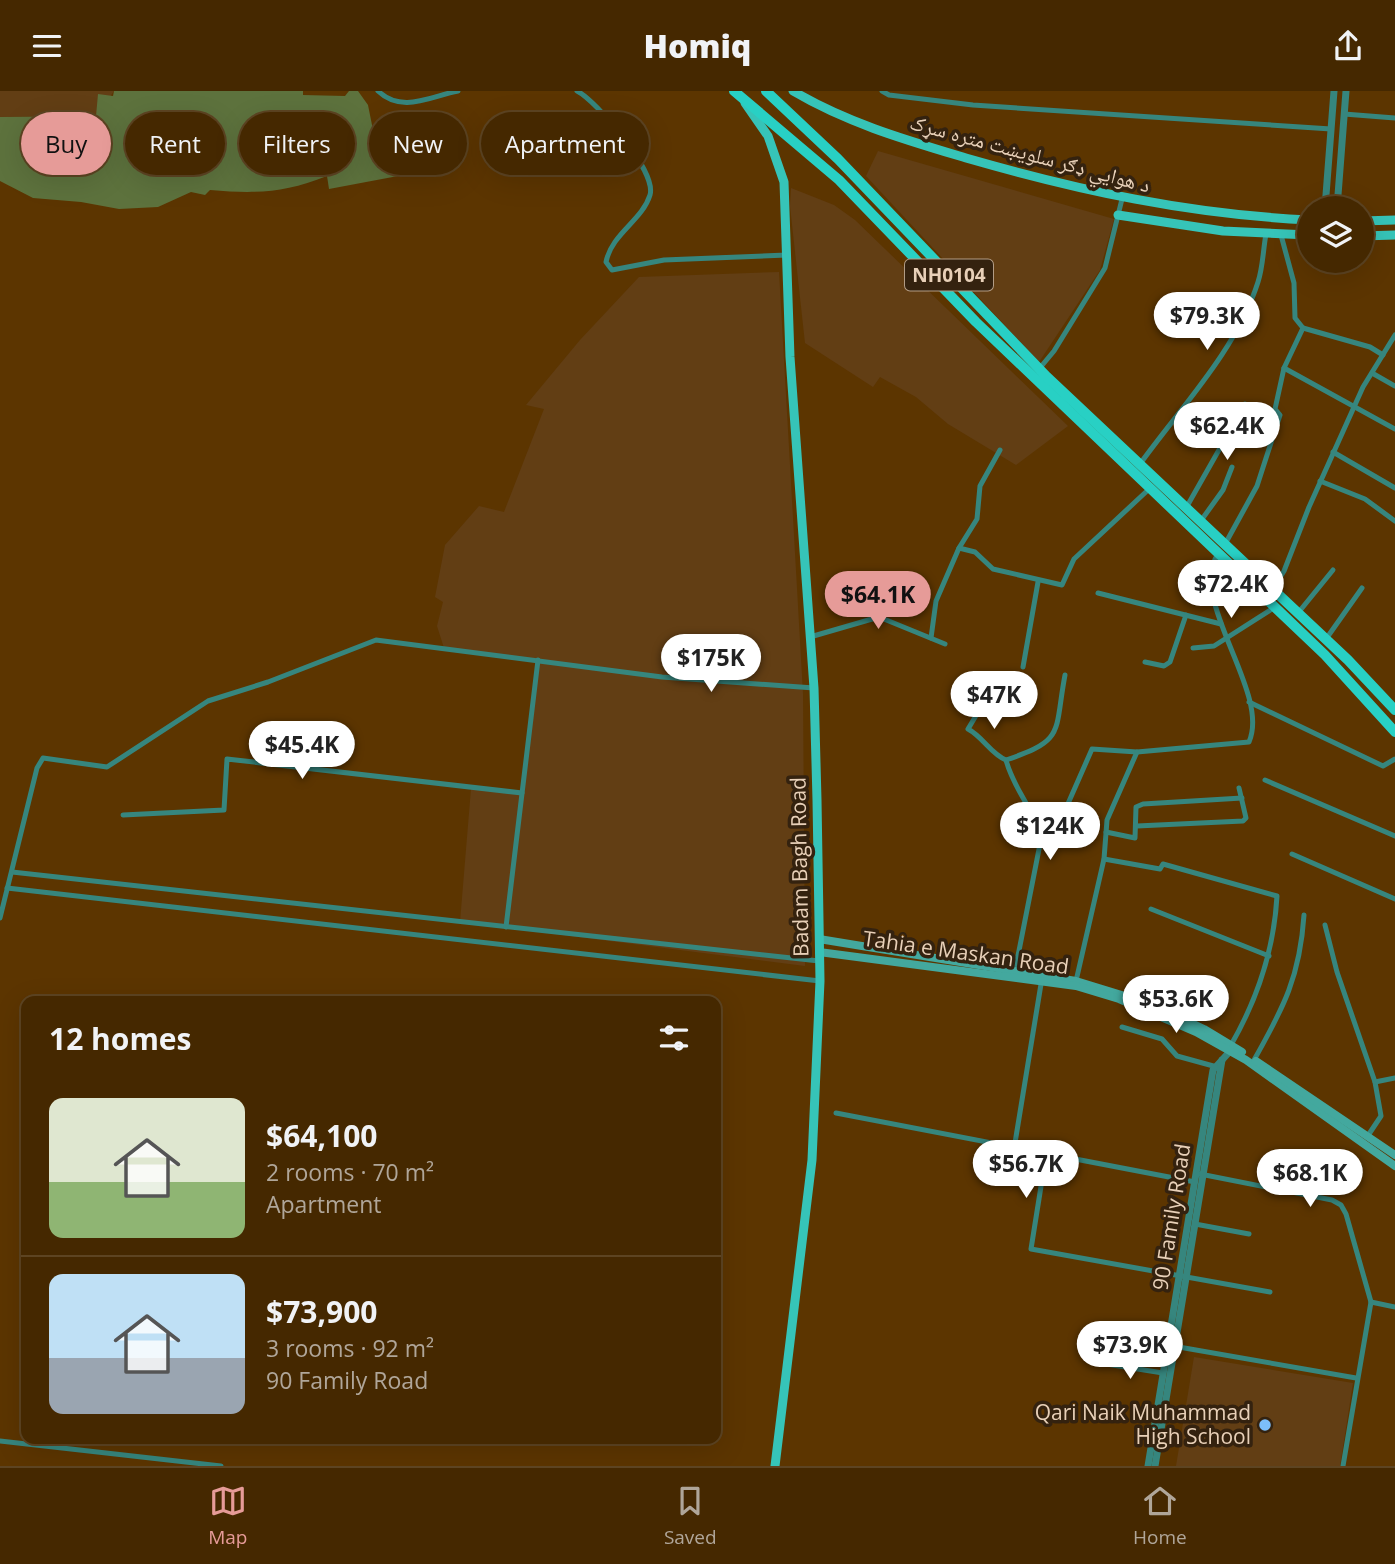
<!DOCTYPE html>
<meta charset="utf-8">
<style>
body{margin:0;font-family:"Open Sans","Noto Naskh Arabic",sans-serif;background:#4f340f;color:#f1f3f6;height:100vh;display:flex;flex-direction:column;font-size:26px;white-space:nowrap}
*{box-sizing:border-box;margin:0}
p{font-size:23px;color:#b0a699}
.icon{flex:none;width:38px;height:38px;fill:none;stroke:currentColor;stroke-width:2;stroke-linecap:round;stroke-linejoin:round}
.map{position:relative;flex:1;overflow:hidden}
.drawer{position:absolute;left:21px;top:905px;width:700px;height:448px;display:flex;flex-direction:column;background:#452800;border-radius:14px;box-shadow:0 7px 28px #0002,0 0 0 2px #5d4422}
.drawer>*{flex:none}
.banner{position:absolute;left:21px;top:21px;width:700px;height:63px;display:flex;gap:14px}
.fabs{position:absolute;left:1297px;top:105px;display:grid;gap:14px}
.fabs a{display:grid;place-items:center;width:77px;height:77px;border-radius:50%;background:#452800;box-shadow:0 7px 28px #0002,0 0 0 2px #5d4422;font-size:35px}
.price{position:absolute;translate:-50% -60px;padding:0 16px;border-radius:24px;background:#fff;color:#222;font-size:23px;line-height:46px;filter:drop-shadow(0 2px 4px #0008)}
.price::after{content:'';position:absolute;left:50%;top:42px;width:21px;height:16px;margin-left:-10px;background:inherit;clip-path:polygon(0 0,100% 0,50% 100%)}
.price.current{background:#e69b98;color:#111}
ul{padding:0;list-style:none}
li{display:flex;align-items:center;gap:21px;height:175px;padding:0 28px}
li+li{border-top:2px solid #5d4422}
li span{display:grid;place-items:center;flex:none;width:196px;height:140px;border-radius:14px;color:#555}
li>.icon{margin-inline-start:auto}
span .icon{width:84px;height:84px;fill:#fffc;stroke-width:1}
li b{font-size:30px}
h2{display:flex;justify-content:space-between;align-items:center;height:84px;padding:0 28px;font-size:30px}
.chip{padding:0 24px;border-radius:32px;background:#452800;box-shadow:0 7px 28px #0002,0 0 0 2px #5d4422;font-size:24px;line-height:63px}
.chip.current{background:#e69b98;color:#111}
header{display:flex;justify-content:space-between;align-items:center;height:91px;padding:0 28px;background:#452800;font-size:32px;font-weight:800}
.tabs{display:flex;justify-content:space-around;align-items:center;height:98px;border-top:2px solid #5d4422;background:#452800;font-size:19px;color:#b0a699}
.tabs a{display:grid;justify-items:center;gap:4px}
.tabs .current{color:#e69b98}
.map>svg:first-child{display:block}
</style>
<header><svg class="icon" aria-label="menu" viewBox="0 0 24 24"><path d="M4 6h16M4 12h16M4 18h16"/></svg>Homiq<svg class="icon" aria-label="share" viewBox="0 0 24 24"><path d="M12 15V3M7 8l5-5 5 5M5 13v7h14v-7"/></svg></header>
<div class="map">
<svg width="1395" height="1375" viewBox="0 0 1395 1375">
<rect width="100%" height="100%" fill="#5c3500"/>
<g fill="#623e14">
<polygon points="0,0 114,0 97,25 0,26"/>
<polygon points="878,60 1114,128 1100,179 1039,271 866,85"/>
<polygon points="791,97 834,114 855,129 1068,335 1016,374 948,333 916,306 880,286 873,296 805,252 790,115"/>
<polygon points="779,181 803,603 805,875 460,831 471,698 521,702 538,570 444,557 437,535 443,511 435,506 445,454 479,415 504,421 544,318 526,314 580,249 639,186"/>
<polygon points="1194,1266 1353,1292 1340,1375 1176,1375"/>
</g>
<path fill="#5d723d" d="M114 0H303V4L345 5 349 0H358L368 14 374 44 397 42 402 61 398 85 329 98 327 85C284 102 256 103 210 99L205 104 191 101 158 116 119 118 81 111 33 107 0 90V26L96 25 98 3 113 5Z"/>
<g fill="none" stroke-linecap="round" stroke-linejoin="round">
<g stroke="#36867e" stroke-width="5">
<path d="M378 0C402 23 431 5 458 0"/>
<path d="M577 0C597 10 657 81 650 104 642 130 612 142 606 171L612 179 664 169 787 164"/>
<polyline points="882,0 889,4 973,14 1331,38"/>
<polyline points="1344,23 1395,27"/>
<polyline points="1303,237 1370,256 1383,264"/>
<polyline points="1284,277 1395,338"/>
<polyline points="1039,278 1054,260 1105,177 1122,108"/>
<polyline points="1372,282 1395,295"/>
<polyline points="1333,361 1395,397"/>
<path d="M1140 373C1181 316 1236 260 1258 191 1263 176 1263 159 1266 143"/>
<polyline points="1320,390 1365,408 1395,430"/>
<polyline points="1186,417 1245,313"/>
<polyline points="1200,431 1223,399 1232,376"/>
<polyline points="1224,455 1257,395 1280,324 1275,318 1284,277 1303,237 1295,227 1294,192 1281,144"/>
<polyline points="959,457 975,461 993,478 1062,494 1074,468 1148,399"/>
<polyline points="1273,498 1284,480 1309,416 1363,296 1395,244"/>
<polyline points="1098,502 1221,533"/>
<polyline points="1298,522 1333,479"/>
<polyline points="810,546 879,526 945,553"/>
<polyline points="931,547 936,510 959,457 977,428 980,395 1000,359"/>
<polyline points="1326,548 1362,497"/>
<polyline points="1193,557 1214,555 1275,516"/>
<polyline points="1145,571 1164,575 1170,571 1186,524"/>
<polyline points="1023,576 1038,491"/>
<path d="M986 608 968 638C983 646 991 663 1006 669 1066 649 1054 642 1065 584"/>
<polyline points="1249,611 1383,675 1395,668"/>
<path d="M1006 669C1014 700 1036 720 1041 748L1015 880"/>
<polyline points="1265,689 1395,745"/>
<polyline points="123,724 224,719 227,668 522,702"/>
<polyline points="1137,735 1243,730 1246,727 1239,697"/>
<polyline points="1106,741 1135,747 1136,716 1143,713 1242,707"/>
<path d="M1041 748 1052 749 1092 658 1137 661 1249 651C1271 601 1187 509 1218 463"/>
<polyline points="1292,763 1395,808"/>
<path d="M1104 768 1160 778 1163 773 1277 805C1274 858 1258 907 1231 954"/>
<polyline points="12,781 819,870"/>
<polyline points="7,797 820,890"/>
<polyline points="1151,818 1269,865"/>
<polyline points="0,827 37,677 43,667 107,676 208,610 268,591 376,549 662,586 814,597"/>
<polyline points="1325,834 1337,881 1375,991 1381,1025 1367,1046"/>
<polyline points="506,836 538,569"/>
<polyline points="1076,890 1104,768 1107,729 1137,661"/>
<polyline points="1122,936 1162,948 1177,965 1217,976"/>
<path d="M1254 969C1284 916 1300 885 1304 824"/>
<polyline points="1375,991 1395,987"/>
<polyline points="836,1022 1195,1091"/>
<polyline points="1014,1058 1042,887"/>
<polyline points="1046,1064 1031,1158 1270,1201"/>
<polyline points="1200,1083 1332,1109 1341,1114 1346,1123 1371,1211 1343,1375"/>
<polyline points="1195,1133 1249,1143"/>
<polyline points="1371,1211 1395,1216"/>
<polyline points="1173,1255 1356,1287"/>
<polyline points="1100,1272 1163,1282"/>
<polyline points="0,1350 221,1375"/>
</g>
<g stroke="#36867e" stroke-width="7">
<polyline points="1325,117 1334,0"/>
<polyline points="1337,117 1346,0"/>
<polyline points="1148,1375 1213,979 1232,958"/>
<polyline points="1155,1375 1222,969"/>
</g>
<g stroke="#43a89e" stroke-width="8">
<polyline points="819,848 1076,890 1151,913 1204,938 1242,961"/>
<polyline points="819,861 1076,895 1119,908 1196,941 1246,969 1395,1075"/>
<polyline points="1256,970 1395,1064"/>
</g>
<g stroke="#36c4b8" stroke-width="9">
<path d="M793 0C847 32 906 49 966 67 1081 100 1188 123 1309 129"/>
<polyline points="745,12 768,45 784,91 790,266 814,597 817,709 820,890 812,1069 775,1375"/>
<polyline points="1118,124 1223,140 1309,144"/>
<polyline points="1362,130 1395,129"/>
<polyline points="1362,145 1395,144"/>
</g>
<g stroke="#28d0c4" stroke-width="10">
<polyline points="734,0 839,89 976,231 1325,564 1395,641"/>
<polyline points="766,0 838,68 1047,286 1348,569 1395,619"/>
</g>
</g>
<circle fill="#7cbef9" stroke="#34220f" stroke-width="2.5" cx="1265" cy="1334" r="7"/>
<g text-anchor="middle" stroke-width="7" stroke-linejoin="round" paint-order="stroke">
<rect fill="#34220f" stroke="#b29c85" stroke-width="2" x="905" y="168.5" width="88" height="31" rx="5"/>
<g font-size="19" font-weight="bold" fill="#e8d0b8">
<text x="949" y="191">NH0104</text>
</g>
<g font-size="21" fill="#e8d0b8" stroke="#34220f">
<text transform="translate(1030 63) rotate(15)" y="7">د هوايي ډګر سلویښت متره سړک</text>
<text transform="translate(800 776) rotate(-91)" y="7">Badam Bagh Road</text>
<text transform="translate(966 862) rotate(8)" y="7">Tahia e Maskan Road</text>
<text transform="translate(1172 1126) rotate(-81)" y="7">90 Family Road</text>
</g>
<g font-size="21" fill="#e8d0b8" stroke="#34220f" text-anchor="end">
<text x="1251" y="1329">Qari Naik Muhammad<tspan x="1251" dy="24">High School</tspan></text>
</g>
</g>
</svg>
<div class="fabs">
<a><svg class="icon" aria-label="layers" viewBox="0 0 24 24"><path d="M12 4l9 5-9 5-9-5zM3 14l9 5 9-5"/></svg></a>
</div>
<b class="price" style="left:1207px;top:261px">$79.3K</b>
<b class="price" style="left:1227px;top:371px">$62.4K</b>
<b class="price" style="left:1231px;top:529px">$72.4K</b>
<b class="price current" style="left:878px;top:540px">$64.1K</b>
<b class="price" style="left:711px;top:603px">$175K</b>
<b class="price" style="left:994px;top:640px">$47K</b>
<b class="price" style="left:302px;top:690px">$45.4K</b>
<b class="price" style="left:1050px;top:771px">$124K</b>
<b class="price" style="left:1176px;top:944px">$53.6K</b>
<b class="price" style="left:1026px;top:1109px">$56.7K</b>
<b class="price" style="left:1310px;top:1118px">$68.1K</b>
<b class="price" style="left:1130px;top:1290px">$73.9K</b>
<div class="banner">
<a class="chip current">Buy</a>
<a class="chip">Rent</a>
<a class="chip">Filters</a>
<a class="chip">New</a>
<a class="chip">Apartment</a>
</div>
<section class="drawer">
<h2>12 homes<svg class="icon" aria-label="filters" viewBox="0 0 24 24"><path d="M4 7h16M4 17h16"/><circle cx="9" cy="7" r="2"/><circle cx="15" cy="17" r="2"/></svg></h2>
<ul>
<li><span style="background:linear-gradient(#dfe7d0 60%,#8fb573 0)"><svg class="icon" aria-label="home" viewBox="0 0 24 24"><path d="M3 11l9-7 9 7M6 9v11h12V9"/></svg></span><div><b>$64,100</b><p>2 rooms · 70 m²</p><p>Apartment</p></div></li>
<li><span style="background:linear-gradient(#bfe0f5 60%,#9aa5b1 0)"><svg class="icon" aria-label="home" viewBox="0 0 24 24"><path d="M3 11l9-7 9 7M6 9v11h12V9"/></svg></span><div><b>$73,900</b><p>3 rooms · 92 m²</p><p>90 Family Road</p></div></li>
</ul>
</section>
</div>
<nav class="tabs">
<a class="current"><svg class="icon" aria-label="map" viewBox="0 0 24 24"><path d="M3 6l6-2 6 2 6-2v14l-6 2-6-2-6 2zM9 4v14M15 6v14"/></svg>Map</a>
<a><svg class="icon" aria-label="saved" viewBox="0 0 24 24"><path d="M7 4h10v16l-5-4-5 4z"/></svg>Saved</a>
<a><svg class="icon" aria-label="home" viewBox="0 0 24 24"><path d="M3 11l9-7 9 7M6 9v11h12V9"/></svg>Home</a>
</nav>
